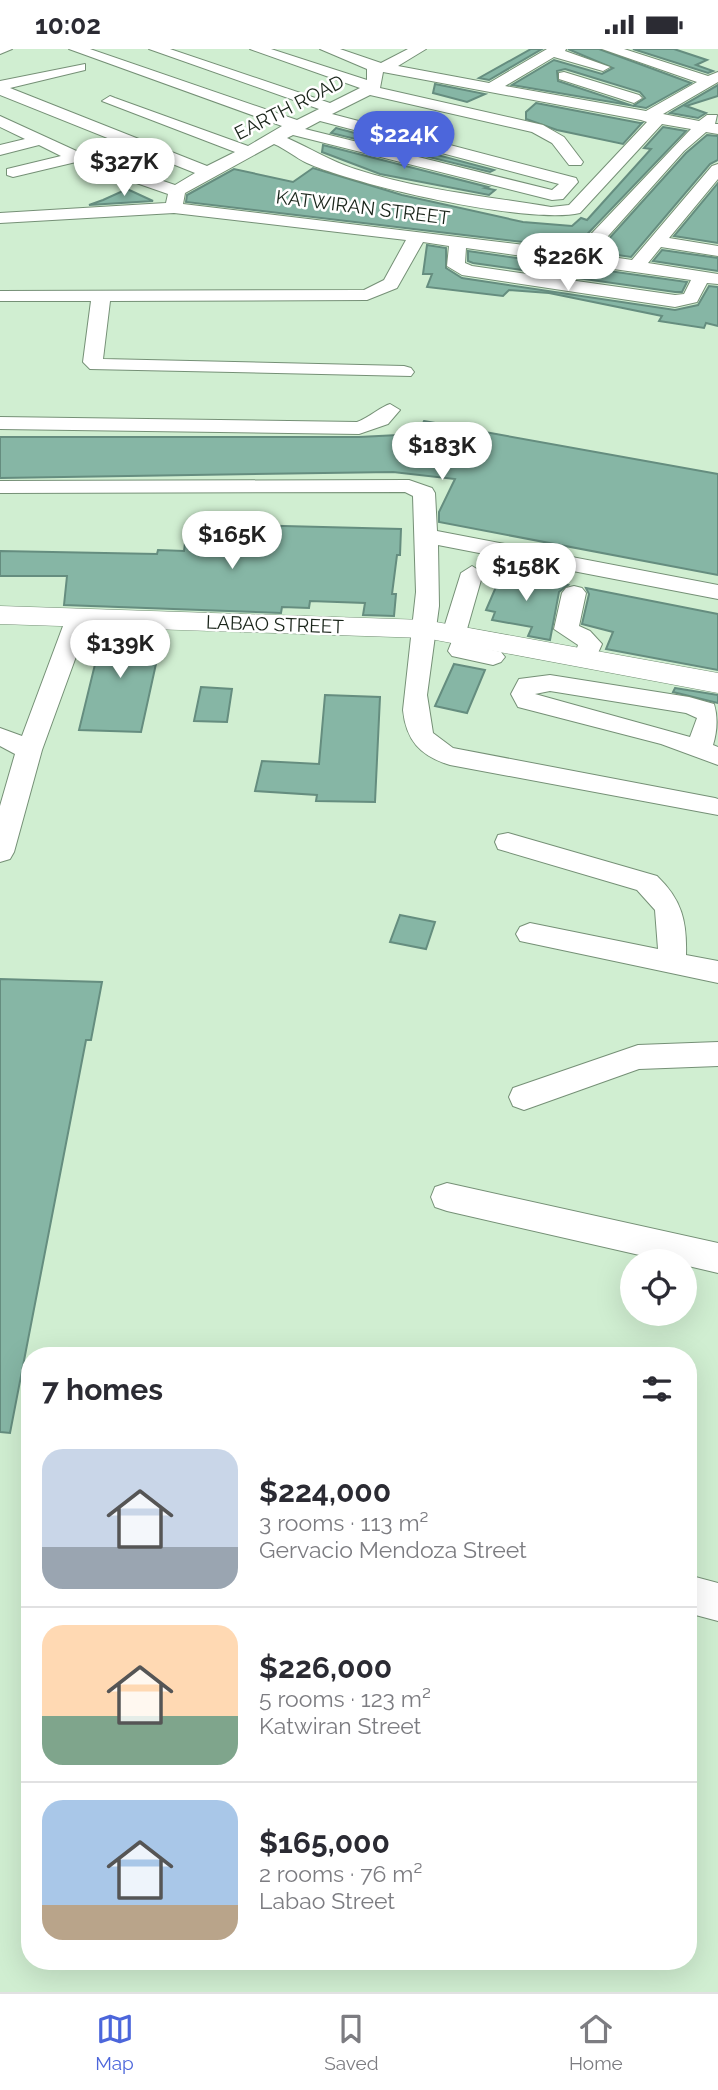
<!DOCTYPE html>
<meta charset="utf-8">
<style>
body{margin:0;font-family:Raleway,sans-serif;background:#f7f7f7;color:#2b2b33;height:100vh;display:flex;flex-direction:column;font-size:26px;white-space:nowrap}
*{box-sizing:border-box;margin:0}
p{font-size:23px;color:#7c7c81}
.icon{flex:none;width:38px;height:38px;fill:none;stroke:currentColor;stroke-width:2;stroke-linecap:round;stroke-linejoin:round}
.map{position:relative;flex:1;overflow:hidden}
.side{position:absolute;left:21px;top:1298px;width:676px;height:623px;display:flex;flex-direction:column;background:#fff;border-radius:28px;box-shadow:0 7px 28px #0002}
.side>*{flex:none}
.buttons{position:absolute;left:620px;top:1200px;display:grid;gap:14px}
.buttons a{display:grid;place-items:center;width:77px;height:77px;border-radius:50%;background:#fff;box-shadow:0 7px 28px #0002;font-size:35px}
.price{position:absolute;translate:-50% -60px;padding:0 16px;border-radius:24px;background:#fff;color:#222;font-size:23px;line-height:46px;filter:drop-shadow(0 2px 4px #0008)}
.price::after{content:'';position:absolute;left:50%;top:42px;width:21px;height:16px;margin-left:-10px;background:inherit;clip-path:polygon(0 0,100% 0,50% 100%)}
.price.current{background:#4c66db;color:#fff}
ul{padding:0;list-style:none}
li{display:flex;align-items:center;gap:21px;height:175px;padding:0 21px}
li+li{border-top:2px solid #e1e1e2}
li span{display:grid;place-items:center;flex:none;width:196px;height:140px;border-radius:21px;color:#555}
li>.icon{margin-inline-start:auto}
span .icon{width:84px;height:84px;fill:#fffc;stroke-width:1}
li b{font-size:30px}
h2{display:flex;justify-content:space-between;align-items:center;height:84px;padding:0 21px;font-size:30px}
.status{display:flex;justify-content:space-between;align-items:center;height:49px;padding:0 35px;background:#fff;direction:ltr}
.status svg{height:19px;fill:currentColor}
.dock{display:flex;justify-content:space-around;align-items:center;height:98px;border-top:2px solid #e1e1e2;background:#fff;font-size:19px;color:#7c7c81}
.dock a{display:grid;justify-items:center;gap:4px}
.dock .current{color:#4c66db}
.map>svg:first-child{display:block}
</style>
<div class="status"><b>10:02</b><svg viewBox="0 0 49 12"><path d="M0 12V9h3v3zM5 12V6h3v6zM10 12V3h3v9zM15 12V0h3v12zM26 1h20v11H26zM47 4h2v5h-2z"/></svg></div>
<div class="map">
<svg width="718" height="1943" viewBox="0 0 718 1943">
<rect width="100%" height="100%" fill="#d0eed1"/>
<g fill="#86b6a5" stroke="#658d7f" stroke-width="2" fill-rule="evenodd">
<polygon points="531,0 542,0 489,31 479,29"/>
<path d="M568 0H599L691 34 646 59 512 36 554 11 602 25 613 19ZM565 20 640 43 645 49 633 57 558 32 557 22Z"/>
<polygon points="633,0 674,0 707,11 696,16 713,22 708,24"/>
<polygon points="435,35 485,45 467,53 433,44"/>
<polygon points="718,36 718,47 686,57 706,64 698,69 670,64"/>
<polygon points="536,54 640,74 642,74 623,95 557,81 526,70 526,63"/>
<polygon points="663,78 686,82 574,199 186,153 187,146 234,120 293,133 313,119 402,146 523,173 572,177 581,169 587,171 651,100 644,99"/>
<polygon points="336,79 494,121 490,123 331,84"/>
<polygon points="707,86 718,87 718,111 710,115 631,208 597,203 686,104"/>
<polygon points="323,96 488,138 485,139 495,141 489,146 380,125 322,103"/>
<polygon points="718,134 718,194 674,187"/>
<polygon points="127,140 153,152 89,156 103,151"/>
<polygon points="427,196 446,199 446,219 462,229 675,261 698,256 709,237 718,238 718,277 706,274 704,279 659,272 662,267 549,244 509,241 503,247 427,238 432,225 423,225"/>
<polygon points="662,201 718,209 718,222 653,212"/>
<polygon points="468,202 687,233 682,243 675,243 473,214 468,212"/>
<polygon points="424,372 718,425 718,526 439,473 439,463 455,430 393,423 0,429 0,388 359,388 418,385"/>
<polygon points="201,475 401,480 400,506 397,506 392,545 396,545 394,567 363,566 365,554 310,552 309,559 282,558 281,564 64,556 67,527 0,527 0,502 157,505 158,501 184,502 186,486 199,486"/>
<polygon points="502,524 568,536 559,543 550,591 528,587 532,578 492,571 495,563 486,561"/>
<polygon points="586,539 718,565 718,621 606,600 613,583 582,575 589,545"/>
<polygon points="90,581 163,583 141,683 79,681 98,603 85,603"/>
<polygon points="454,615 485,621 467,664 435,657"/>
<polygon points="201,638 232,640 227,673 194,672"/>
<polygon points="675,639 718,646 718,654 673,643"/>
<polygon points="325,646 380,648 375,753 316,752 317,746 255,742 262,712 319,715"/>
<polygon points="400,866 435,873 426,900 390,893"/>
<polygon points="0,930 102,933 91,991 86,991 10,1384 0,1383"/>
</g>
<g fill="none" stroke-linecap="round" stroke-linejoin="round">
<defs>
<g id="minor">
<polygon points="0,0 12,0 0,5"/>
<path d="M69 0H90L297 71 319 60 149 0H170L330 54 360 39 250 0H271L367 31V20L320 0H340L381 14 408 0H426L398 17 489 34 547 0H566L565 2 610 18 603 22 554 8 505 37 646 62 697 33 602 0H624L708 27 718 23V33L663 65 699 72 707 66H717L715 75H718V85L706 83 684 102 592 205 632 211 712 117 718 115V130L669 189 718 197V207L661 198 648 214 718 225V235L707 234 697 253 675 258 462 226 447 217 449 197 423 193 397 239 367 251 110 252 103 310 404 317 411 319 414 323 411 327 90 320 83 313 91 252H0V242L364 241 384 231 406 191 174 164 0 174V164L166 154 168 145 76 113 13 128 7 126V120L61 107 39 96 0 106V96L25 90 0 78V67L83 105 175 136 195 124 0 46V32L85 15V21L10 39 207 117 235 103 102 52 110 47 115 49 248 97 282 77ZM383 23 641 71 647 73 569 156 551 158C486 147 418 141 355 120 330 112 310 99 287 89L293 86 552 151 563 150 578 133 576 129 332 65 370 46 532 83 552 94 569 116H581L583 113 564 88 543 76 380 39ZM320 72 559 135 552 141 305 80ZM662 75 691 80 575 202 183 155 185 144 274 95C286 100 296 109 307 114 358 137 529 176 580 164ZM466 199 691 231 684 245 675 246 472 217 465 214Z"/>
<polygon points="564,23 639,46 642,49 634,54 559,30 559,24"/>
<path d="M390 355 400 361 388 375 359 385 0 380V368L357 373C370 368 380 358 390 355Z"/>
<path d="M409 431 432 439 435 444 437 482 718 536V550L438 496 439 557 427 646 433 684 453 699 715 749 718 750V766L450 716C420 707 406 691 403 661L416 543 413 447 405 443 0 444V432Z"/>
<polygon points="472,517 483,524 467,580 477,587 474,597 501,603 505,608 501,613 493,616 452,607 448,602 452,592 442,585 461,524"/>
<polygon points="574,537 582,539 586,544 579,577 590,582 602,595 594,613 578,613 574,608 578,596 554,580 562,544 566,539"/>
<polygon points="78,562 86,564 90,569 42,701 14,803 10,810 0,813 0,757 15,705 0,697 0,679 22,687 66,569 70,564"/>
<path d="M550 626 689 648 714 655C718 668 717 683 713 696L718 698V716L661 695 518 658 511 645 519 630ZM550 642 686 664 697 669 690 688 535 645Z"/>
<path d="M508 784 657 827C682 851 687 872 686 906L718 912V934L520 892 516 885 520 878 530 874 658 900 655 861 637 841 498 800 495 793 498 786Z"/>
<polygon points="718,993 718,1017 639,1020 524,1061 513,1057 509,1048 513,1039 638,996"/>
<polygon points="447,1134 718,1194 718,1224 684,1216 684,1213 670,1213 447,1162 435,1158 431,1148 435,1138"/>
<polygon points="688,1526 718,1534 718,1572 688,1564"/>
</g>
<polygon id="major" points="0,557 425,571 718,624 718,644 425,589 0,575"/>
</defs>
<use href="#minor" stroke="#759076" stroke-width="2"/>
<use href="#major" stroke="#759076" stroke-width="1"/>
<use href="#minor" fill="#fff" fill-rule="evenodd"/>
<use href="#major" fill="#fff" fill-rule="evenodd"/>
</g>
<g text-anchor="middle" stroke-width="5" stroke-linejoin="round" paint-order="stroke">
<g font-size="19" fill="#1a251a" stroke="#fff">
<text transform="translate(289 58) rotate(-27)" y="7">EARTH ROAD</text>
<text transform="translate(363 158) rotate(7)" y="7">KATWIRAN STREET</text>
<text transform="translate(275 575) rotate(2)" y="7">LABAO STREET</text>
</g>
</g>
</svg>
<div class="buttons">
<a><svg class="icon" aria-label="locate" viewBox="0 0 24 24"><circle cx="12" cy="12" r="6"/><path d="M12 2v4M12 18v4M2 12h4M18 12h4"/></svg></a>
</div>
<b class="price current" style="left:404px;top:122px">$224K</b>
<b class="price" style="left:124px;top:149px">$327K</b>
<b class="price" style="left:568px;top:244px">$226K</b>
<b class="price" style="left:442px;top:433px">$183K</b>
<b class="price" style="left:232px;top:522px">$165K</b>
<b class="price" style="left:526px;top:554px">$158K</b>
<b class="price" style="left:120px;top:631px">$139K</b>
<section class="side">
<h2>7 homes<svg class="icon" aria-label="filters" viewBox="0 0 24 24"><path d="M4 7h16M4 17h16"/><circle cx="9" cy="7" r="2"/><circle cx="15" cy="17" r="2"/></svg></h2>
<ul>
<li><span style="background:linear-gradient(#c9d6e8 70%,#9aa5b1 0)"><svg class="icon" aria-label="home" viewBox="0 0 24 24"><path d="M3 11l9-7 9 7M6 9v11h12V9"/></svg></span><div><b>$224,000</b><p>3 rooms · 113 m²</p><p>Gervacio Mendoza Street</p></div></li>
<li><span style="background:linear-gradient(#ffd9b3 65%,#7fa58c 0)"><svg class="icon" aria-label="home" viewBox="0 0 24 24"><path d="M3 11l9-7 9 7M6 9v11h12V9"/></svg></span><div><b>$226,000</b><p>5 rooms · 123 m²</p><p>Katwiran Street</p></div></li>
<li><span style="background:linear-gradient(#a9c7e8 75%,#b9a48a 0)"><svg class="icon" aria-label="home" viewBox="0 0 24 24"><path d="M3 11l9-7 9 7M6 9v11h12V9"/></svg></span><div><b>$165,000</b><p>2 rooms · 76 m²</p><p>Labao Street</p></div></li>
</ul>
</section>
</div>
<nav class="dock">
<a class="current"><svg class="icon" aria-label="map" viewBox="0 0 24 24"><path d="M3 6l6-2 6 2 6-2v14l-6 2-6-2-6 2zM9 4v14M15 6v14"/></svg>Map</a>
<a><svg class="icon" aria-label="saved" viewBox="0 0 24 24"><path d="M7 4h10v16l-5-4-5 4z"/></svg>Saved</a>
<a><svg class="icon" aria-label="home" viewBox="0 0 24 24"><path d="M3 11l9-7 9 7M6 9v11h12V9"/></svg>Home</a>
</nav>
